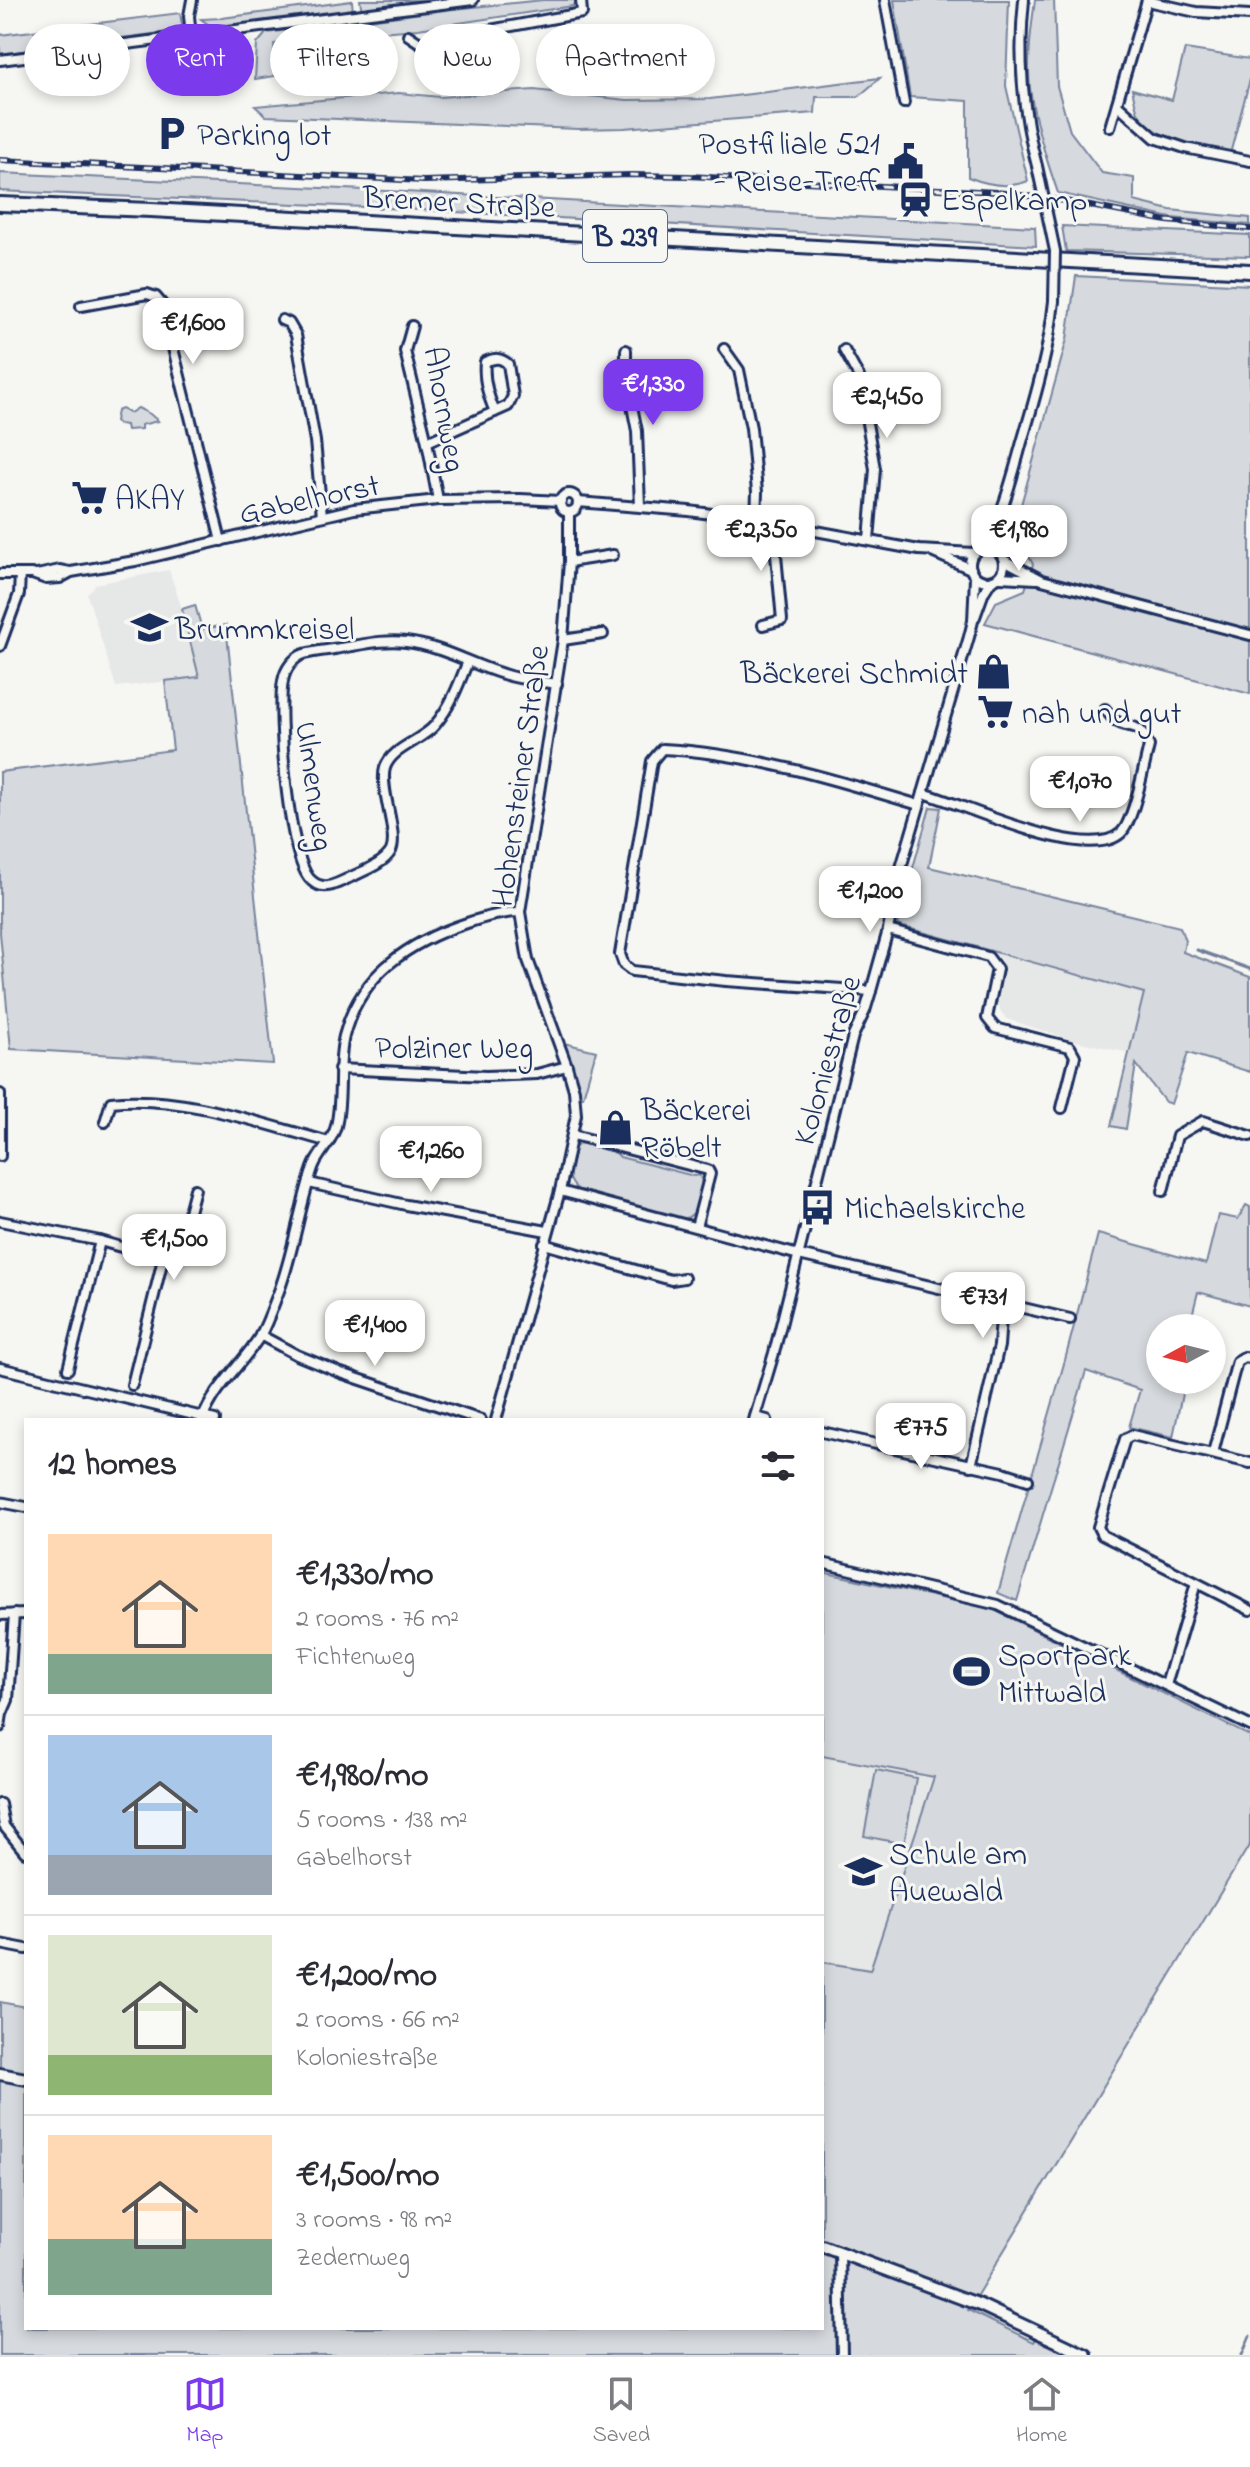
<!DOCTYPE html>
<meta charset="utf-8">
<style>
body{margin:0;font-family:"Indie Flower",sans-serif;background:#f7f7f7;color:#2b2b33;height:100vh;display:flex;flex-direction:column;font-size:30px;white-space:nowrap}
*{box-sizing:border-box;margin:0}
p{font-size:26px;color:#7c7c81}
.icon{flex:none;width:44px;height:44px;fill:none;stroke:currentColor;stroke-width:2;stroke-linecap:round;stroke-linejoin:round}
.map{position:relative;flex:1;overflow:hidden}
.drawer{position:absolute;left:24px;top:1418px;width:800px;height:912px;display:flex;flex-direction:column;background:#fff;border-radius:0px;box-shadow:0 4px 12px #0003}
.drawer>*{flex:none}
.guide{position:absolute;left:24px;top:24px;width:800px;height:72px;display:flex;gap:16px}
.needle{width:52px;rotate:263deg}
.tools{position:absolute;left:1146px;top:1314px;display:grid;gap:16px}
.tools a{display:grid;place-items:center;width:80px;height:80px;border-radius:50%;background:#fff;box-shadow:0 4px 12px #0003;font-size:40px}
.price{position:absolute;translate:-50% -68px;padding:0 18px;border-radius:16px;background:#fff;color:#222;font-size:26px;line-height:52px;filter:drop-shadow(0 2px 4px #0008)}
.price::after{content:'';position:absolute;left:50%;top:48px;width:24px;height:18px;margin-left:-12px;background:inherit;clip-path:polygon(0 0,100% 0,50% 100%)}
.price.selected{background:#7c3aed;color:#fff}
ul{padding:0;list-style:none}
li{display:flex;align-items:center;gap:24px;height:200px;padding:0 24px}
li+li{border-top:2px solid #e1e1e2}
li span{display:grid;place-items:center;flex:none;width:224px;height:160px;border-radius:0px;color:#555}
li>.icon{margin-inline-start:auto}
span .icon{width:96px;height:96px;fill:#fffc;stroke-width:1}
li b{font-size:34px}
h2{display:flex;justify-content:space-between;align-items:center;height:96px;padding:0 24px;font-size:34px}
.pill{padding:0 28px;border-radius:36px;background:#fff;box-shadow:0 4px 12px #0003;font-size:28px;line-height:72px}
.pill.selected{background:#7c3aed;color:#fff}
.menu{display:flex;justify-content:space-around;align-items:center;height:112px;border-top:2px solid #e1e1e2;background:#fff;font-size:22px;color:#7c7c81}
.menu a{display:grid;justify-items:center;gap:4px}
.menu .selected{color:#7c3aed}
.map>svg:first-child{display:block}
</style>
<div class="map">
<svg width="1250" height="2355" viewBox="0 0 1250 2355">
<rect width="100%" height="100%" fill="#f6f6f2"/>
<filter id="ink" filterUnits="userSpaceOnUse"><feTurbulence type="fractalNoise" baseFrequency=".0125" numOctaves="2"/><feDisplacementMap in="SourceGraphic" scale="16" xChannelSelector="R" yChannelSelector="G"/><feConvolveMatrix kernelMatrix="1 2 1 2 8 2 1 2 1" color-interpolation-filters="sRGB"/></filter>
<g filter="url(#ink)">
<g fill="#e6e7e7">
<polygon points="169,570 182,609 195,605 203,630 226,625 231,674 116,687 87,594 96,584"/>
<polygon points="988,949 1145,993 1129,1053 1072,1040 1007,1019 1001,1012 998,1003 1004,968 1001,960"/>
<polygon points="822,1756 935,1776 870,1971 822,1962"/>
</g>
<g fill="#d6d9dd" stroke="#78849e" stroke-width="2">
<polygon points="360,0 437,0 362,12"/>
<polygon points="543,0 595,0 576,3 573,6 418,29 366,33 361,30 274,44 275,76 255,79 257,44 266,33 453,9"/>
<path d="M894 0H1009L1006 86 1028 181C1008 189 988 185 968 177V101L910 97Z"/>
<path d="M1035 0H1054L1057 86 1070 131 1102 173 1134 178V201L1170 210 1250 218V225L1171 218 1058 193C1046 159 1035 125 1030 89 1027 60 1031 29 1035 0Z"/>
<polygon points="352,1 353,12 212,27 201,19 222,18"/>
<polygon points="180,13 183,30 0,54 0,35"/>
<path d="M1185 49 1250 59V79L1230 154C1203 147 1154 141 1139 114 1135 107 1134 96 1132 89L1172 100Z"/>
<polygon points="880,78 858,97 816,97 815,113 624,128 578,129 266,116 255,106 399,93 440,97 534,90 627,100 710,99"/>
<polygon points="0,173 387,191 1035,227 1036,246 386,208 0,191"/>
<polygon points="1062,226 1250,235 1250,256 1066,251"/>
<polygon points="1076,276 1250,285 1250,694 985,623 996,602 1025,590 1033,564 1014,530 1067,339"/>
<polygon points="138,408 150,414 158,421 141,425 141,429 127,430 126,425 118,424 115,421 117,411 122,409 130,413"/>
<polygon points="195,605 202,629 226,625 273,1064 11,1049 0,933 0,772 173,750 165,681 199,677 182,609"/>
<polygon points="930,807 941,808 929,867 1180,927 1185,941 1183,952 1250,977 1250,1072 1188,1053 1171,1104 1165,1102 1136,1064 1126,1129 1111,1126 1144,993 897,925"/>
<polygon points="564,1043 596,1051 583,1097 579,1097"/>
<path d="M581 1143 616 1153 620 1157 694 1176 699 1175C707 1187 699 1216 683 1219L580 1191C563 1180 570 1165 574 1148Z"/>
<polygon points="1246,1205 1250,1207 1250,1306 1198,1292 1189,1328 1160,1328 1160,1380 1185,1380 1173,1437 1129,1427 1140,1390 1086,1371 1017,1601 998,1593 1065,1360 1098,1234 1206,1264 1218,1215 1238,1219"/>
<polygon points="822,1572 992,1609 1250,1736 1250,1844 968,2310 1034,2342 1037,2337 1073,2355 0,2355 0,2002 26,2007 26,2328 822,2328 822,1962 870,1970 934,1777 822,1756"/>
<polygon points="876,1770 916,1778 904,1844 864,1836"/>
</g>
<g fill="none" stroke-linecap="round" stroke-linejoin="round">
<g stroke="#717e99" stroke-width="3">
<polyline points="1197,950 1250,969"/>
<polyline points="1242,2355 1250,2336"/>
</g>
<defs>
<g id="minor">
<polyline points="885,0 904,103"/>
<path d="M1024 0C1018 57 1022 111 1037 166"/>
<polyline points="1147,1 1196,12 1250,15"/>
<polyline points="408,35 420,43 582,13 581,0"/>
<polyline points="191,36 189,16 192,0"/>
<polyline points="0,60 473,0"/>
<polyline points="1117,104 1155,138 1185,148 1250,161"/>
<polyline points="1110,127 1147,0"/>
<polyline points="81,306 147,294 156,297 162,304 221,541"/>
<polyline points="282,320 289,323 296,335 315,441 322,516"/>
<polyline points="412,326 405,351 427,442 438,500"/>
<polyline points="724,349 739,370 751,428 757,492 756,520"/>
<polyline points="626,350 626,376 637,431 640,506"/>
<polyline points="844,350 859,377 875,469 869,540"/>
<path d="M427 442 508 406 513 396 508 364C500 357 495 358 485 362 483 380 488 396 495 412"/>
<circle cx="569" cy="503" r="9"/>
<polyline points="578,502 689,511 756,520 919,550 974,553"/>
<circle cx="987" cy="564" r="17"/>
<path d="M984 547C1003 515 1012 478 1022 442 1036 395 1049 350 1054 301"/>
<polyline points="999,552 1003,511"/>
<polyline points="934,553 971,569"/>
<polyline points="1004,560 1042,580 1250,635"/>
<polyline points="569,562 613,555"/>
<polyline points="0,574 32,574 46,579 60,578 71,572 135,561 354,509 438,500 520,499 561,501"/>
<polyline points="37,575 60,570 70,572"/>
<polyline points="1000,577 1037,579"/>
<polyline points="975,617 984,592 991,581"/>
<polyline points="763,625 782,620 773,523"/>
<polyline points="563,640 603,634"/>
<polyline points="0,646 19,594 20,574"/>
<path d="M468 661C459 684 451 706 435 725 422 741 392 747 385 768 379 788 399 834 391 851 384 864 363 871 351 877 338 883 324 892 312 881 288 862 277 714 283 681 285 669 293 658 304 654 315 651 329 650 340 648 361 645 384 639 406 642 441 646 470 664 503 674 520 680 539 681 557 684"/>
<path d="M923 793C964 804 1087 864 1121 833 1134 821 1144 765 1149 746 1138 718 1132 732 1114 720 1113 719 1106 710 1105 709"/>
<polyline points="888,930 988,957 997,969 987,1018 995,1028 1070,1047 1075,1056 1062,1108"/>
<path d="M871 991 726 981 632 971 624 965 620 954 652 761 662 749C749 753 836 780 919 805"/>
<polyline points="339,1069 486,1076 537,1074 567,1066"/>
<polyline points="0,1094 0,1156"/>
<path d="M105 1122 111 1102C181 1094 262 1124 329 1142"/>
<polyline points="573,1135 708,1170 710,1174 696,1227"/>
<polyline points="309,1183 406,1205 547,1231"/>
<polyline points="560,1191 799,1255 1070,1319"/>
<polyline points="1163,1191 1177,1136 1203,1121 1250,1136"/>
<polyline points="0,1221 100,1241 68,1369"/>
<polyline points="100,1241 163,1259 132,1385"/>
<polyline points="544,1244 671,1280 684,1278"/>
<polyline points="163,1259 179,1250 195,1189"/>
<polyline points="260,1335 297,1355 341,1373 481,1420"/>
<polyline points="0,1368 215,1420"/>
<polyline points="755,1417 767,1420"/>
<path d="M202 1420C215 1386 241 1366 260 1336 268 1322 273 1306 279 1291 294 1251 299 1208 313 1168 318 1153 332 1143 336 1126 343 1097 337 1066 344 1036 360 974 409 942 467 923 485 917 502 912 520 912"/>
<polyline points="496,1420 560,1191 576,1115 574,1090 567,1066 528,960 520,912 563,640 569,562 569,512"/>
<polyline points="754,1420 774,1353 853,1036 865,1011 871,991 888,930 898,878 969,637 973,621 975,577"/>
<polyline points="822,1432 1003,1472 1028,1480"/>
<polyline points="1213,1453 1237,1361 1244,1357 1250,1358"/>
<polyline points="1250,1463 1132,1435 1125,1439 1098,1527 1102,1535 1250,1610"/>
<polyline points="971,1466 999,1346 1002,1304"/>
<polyline points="0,1502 26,1507"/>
<polyline points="822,1563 998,1605 1250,1726"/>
<polyline points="0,1615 26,1614"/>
<polyline points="1166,1685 1196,1583"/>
<polyline points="0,1727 2,1714 8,1700 14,1614"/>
<polyline points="0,1804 4,1826 25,1852"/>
<polyline points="0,1944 26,1949"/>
<polyline points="840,2252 842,2355"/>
</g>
<g id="tertiary">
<polyline points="0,2074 26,2079"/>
<polyline points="822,2246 980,2305 1086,2355"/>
</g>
<polyline id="primary" points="0,204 151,210 1250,271"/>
</defs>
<use href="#minor" stroke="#1b2f5e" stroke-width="14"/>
<use href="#tertiary" stroke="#1b2f5e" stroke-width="16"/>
<use href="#primary" stroke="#1b2f5e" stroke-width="18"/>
<use href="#minor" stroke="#f6f6f2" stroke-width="8"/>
<use href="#tertiary" stroke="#f6f6f2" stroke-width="10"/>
<use href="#primary" stroke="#f6f6f2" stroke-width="12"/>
<defs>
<polyline id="rail" points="0,160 424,181 631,175 688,176 997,192 1065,201 1167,221 1250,229"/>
</defs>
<use href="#rail" stroke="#1b2f5e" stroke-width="6"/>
<use href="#rail" stroke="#f6f6f2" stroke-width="3" stroke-dasharray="9" stroke-linecap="butt"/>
<defs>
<polyline id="minor-bridge" points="1037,166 1055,251 1054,301"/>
</defs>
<use href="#minor-bridge" stroke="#1b2f5e" stroke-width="14" stroke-linecap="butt"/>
<use href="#minor-bridge" stroke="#f6f6f2" stroke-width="8"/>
</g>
</g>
<defs>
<symbol id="parking-bare" viewBox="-9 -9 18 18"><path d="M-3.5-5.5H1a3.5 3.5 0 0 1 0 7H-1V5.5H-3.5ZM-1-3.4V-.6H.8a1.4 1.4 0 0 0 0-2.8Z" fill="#1b2f5e" stroke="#f6f6f2" stroke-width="2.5" paint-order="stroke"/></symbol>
<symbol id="civic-bare" viewBox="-9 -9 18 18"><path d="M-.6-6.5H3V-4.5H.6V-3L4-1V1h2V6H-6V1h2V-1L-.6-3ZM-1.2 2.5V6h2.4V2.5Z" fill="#1b2f5e" stroke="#f6f6f2" stroke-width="2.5" paint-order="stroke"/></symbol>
<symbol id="station-bare" viewBox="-9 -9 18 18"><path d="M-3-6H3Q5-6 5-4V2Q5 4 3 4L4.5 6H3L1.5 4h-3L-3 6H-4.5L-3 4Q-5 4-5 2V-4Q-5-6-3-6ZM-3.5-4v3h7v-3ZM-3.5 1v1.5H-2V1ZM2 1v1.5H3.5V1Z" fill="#1b2f5e" stroke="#f6f6f2" stroke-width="2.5" paint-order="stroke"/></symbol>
<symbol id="supermarket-bare" viewBox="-9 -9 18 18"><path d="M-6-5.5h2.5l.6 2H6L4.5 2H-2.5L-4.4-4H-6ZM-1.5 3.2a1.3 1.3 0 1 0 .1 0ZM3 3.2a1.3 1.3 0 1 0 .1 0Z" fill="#1b2f5e" stroke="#f6f6f2" stroke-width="2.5" paint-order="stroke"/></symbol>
<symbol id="school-bare" viewBox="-9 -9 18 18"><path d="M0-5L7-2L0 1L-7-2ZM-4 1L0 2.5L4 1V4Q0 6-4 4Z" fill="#1b2f5e" stroke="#f6f6f2" stroke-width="2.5" paint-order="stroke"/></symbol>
<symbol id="shop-bare" viewBox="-9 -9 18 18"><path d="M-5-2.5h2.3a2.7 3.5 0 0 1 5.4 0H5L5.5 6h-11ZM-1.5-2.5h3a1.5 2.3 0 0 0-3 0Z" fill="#1b2f5e" stroke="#f6f6f2" stroke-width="2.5" paint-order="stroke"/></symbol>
<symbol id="bus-bare" viewBox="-9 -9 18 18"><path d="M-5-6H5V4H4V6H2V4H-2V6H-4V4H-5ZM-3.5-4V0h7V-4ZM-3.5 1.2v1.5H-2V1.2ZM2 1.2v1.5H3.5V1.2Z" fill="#1b2f5e" stroke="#f6f6f2" stroke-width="2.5" paint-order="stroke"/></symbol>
<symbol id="stadium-bare" viewBox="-9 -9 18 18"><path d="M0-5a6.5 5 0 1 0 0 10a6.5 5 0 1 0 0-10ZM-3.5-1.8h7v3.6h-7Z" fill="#1b2f5e" stroke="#f6f6f2" stroke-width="2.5" paint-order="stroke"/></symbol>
</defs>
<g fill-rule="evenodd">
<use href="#parking-bare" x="146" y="108" width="51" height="51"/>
<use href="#civic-bare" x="880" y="136" width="51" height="51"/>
<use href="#station-bare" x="890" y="174" width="51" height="51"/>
<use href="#supermarket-bare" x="64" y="472" width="51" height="51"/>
<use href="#school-bare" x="124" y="602" width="51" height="51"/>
<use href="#shop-bare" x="968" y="646" width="51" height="51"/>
<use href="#supermarket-bare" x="970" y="686" width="51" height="51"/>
<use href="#shop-bare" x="590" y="1102" width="51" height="51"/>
<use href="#bus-bare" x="792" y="1182" width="51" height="51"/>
<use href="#stadium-bare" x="946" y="1646" width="51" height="51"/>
<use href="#school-bare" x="838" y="1846" width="51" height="51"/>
</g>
<g text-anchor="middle" stroke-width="6" stroke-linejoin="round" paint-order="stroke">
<rect fill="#f6f6f2" stroke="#5d6b8a" stroke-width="2" x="583" y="210" width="84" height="52" rx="6"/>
<g font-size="30" font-weight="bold" fill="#1b2f5e">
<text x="625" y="246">B 239</text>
</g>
<g font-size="32" fill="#1b2f5e" stroke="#f6f6f2" text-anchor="start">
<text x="197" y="145">Parking lot</text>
<text x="880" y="154" text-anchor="end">Postfiliale 521<tspan x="880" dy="37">- Reise-Treff</tspan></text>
<text x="941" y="210">Espelkamp</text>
<text x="115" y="509">AKAY</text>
<text x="175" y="639">Brummkreisel</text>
<text x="968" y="683" text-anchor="end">Bäckerei Schmidt</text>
<text x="1022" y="723">nah und gut</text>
<text x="641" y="1120">Bäckerei<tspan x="641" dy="37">Röbelt</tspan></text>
<text x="844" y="1218">Michaelskirche</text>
<text x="998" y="1665">Sportpark<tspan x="998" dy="37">Mittwald</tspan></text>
<text x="889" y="1864">Schule am<tspan x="889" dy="37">Auewald</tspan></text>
</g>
<g font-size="32" fill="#1b2f5e" stroke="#f6f6f2">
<text transform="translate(459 201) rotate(3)" y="11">Bremer Straße</text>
<text transform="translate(446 409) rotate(80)" y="11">Ahornweg</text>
<text transform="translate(309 498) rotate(-12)" y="11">Gabelhorst</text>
<text transform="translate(519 776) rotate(-82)" y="11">Hohensteiner Straße</text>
<text transform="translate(316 786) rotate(82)" y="11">Ulmenweg</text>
<text x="454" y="1058">Polziner Weg</text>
<text transform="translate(826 1060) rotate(-74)" y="11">Koloniestraße</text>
</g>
</g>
</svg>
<div class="tools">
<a><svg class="needle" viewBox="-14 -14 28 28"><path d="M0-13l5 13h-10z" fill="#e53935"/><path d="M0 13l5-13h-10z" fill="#7c7c81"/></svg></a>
</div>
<b class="price" style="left:193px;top:366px">€1,600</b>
<b class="price selected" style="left:653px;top:427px">€1,330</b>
<b class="price" style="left:887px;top:440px">€2,450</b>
<b class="price" style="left:761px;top:573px">€2,350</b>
<b class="price" style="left:1019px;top:573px">€1,980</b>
<b class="price" style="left:1080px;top:824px">€1,070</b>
<b class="price" style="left:870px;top:934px">€1,200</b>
<b class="price" style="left:431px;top:1194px">€1,260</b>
<b class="price" style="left:174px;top:1282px">€1,500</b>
<b class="price" style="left:983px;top:1340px">€731</b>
<b class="price" style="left:375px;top:1368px">€1,400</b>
<b class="price" style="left:921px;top:1471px">€775</b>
<div class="guide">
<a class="pill">Buy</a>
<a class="pill selected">Rent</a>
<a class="pill">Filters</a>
<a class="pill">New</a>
<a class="pill">Apartment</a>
</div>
<section class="drawer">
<h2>12 homes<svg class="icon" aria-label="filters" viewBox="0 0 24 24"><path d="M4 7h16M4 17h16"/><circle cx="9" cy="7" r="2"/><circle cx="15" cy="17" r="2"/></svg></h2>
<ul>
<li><span style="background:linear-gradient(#ffd9b3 75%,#7fa58c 0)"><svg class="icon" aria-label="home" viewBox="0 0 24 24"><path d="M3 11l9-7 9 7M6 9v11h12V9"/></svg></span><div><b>€1,330/mo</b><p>2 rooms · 76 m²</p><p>Fichtenweg</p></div></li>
<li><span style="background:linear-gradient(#a9c7e8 75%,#9aa5b1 0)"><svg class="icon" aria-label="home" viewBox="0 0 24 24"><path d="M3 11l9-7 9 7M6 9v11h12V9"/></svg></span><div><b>€1,980/mo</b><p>5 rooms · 138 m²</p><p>Gabelhorst</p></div></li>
<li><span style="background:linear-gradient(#dfe7d0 75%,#8fb573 0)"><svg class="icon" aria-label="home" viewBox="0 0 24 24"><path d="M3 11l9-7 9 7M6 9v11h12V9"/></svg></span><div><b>€1,200/mo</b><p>2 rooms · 66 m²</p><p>Koloniestraße</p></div></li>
<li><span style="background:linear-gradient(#ffd9b3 65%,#7fa58c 0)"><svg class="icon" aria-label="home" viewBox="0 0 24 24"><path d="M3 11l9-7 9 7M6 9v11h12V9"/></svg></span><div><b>€1,500/mo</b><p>3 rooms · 98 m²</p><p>Zedernweg</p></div></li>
</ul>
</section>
</div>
<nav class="menu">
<a class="selected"><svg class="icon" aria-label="map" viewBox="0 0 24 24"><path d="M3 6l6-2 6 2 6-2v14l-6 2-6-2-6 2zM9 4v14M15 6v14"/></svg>Map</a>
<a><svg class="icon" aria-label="saved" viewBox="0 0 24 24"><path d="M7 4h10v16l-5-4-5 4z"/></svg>Saved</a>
<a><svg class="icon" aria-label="home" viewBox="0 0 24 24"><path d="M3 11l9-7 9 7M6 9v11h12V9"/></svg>Home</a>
</nav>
